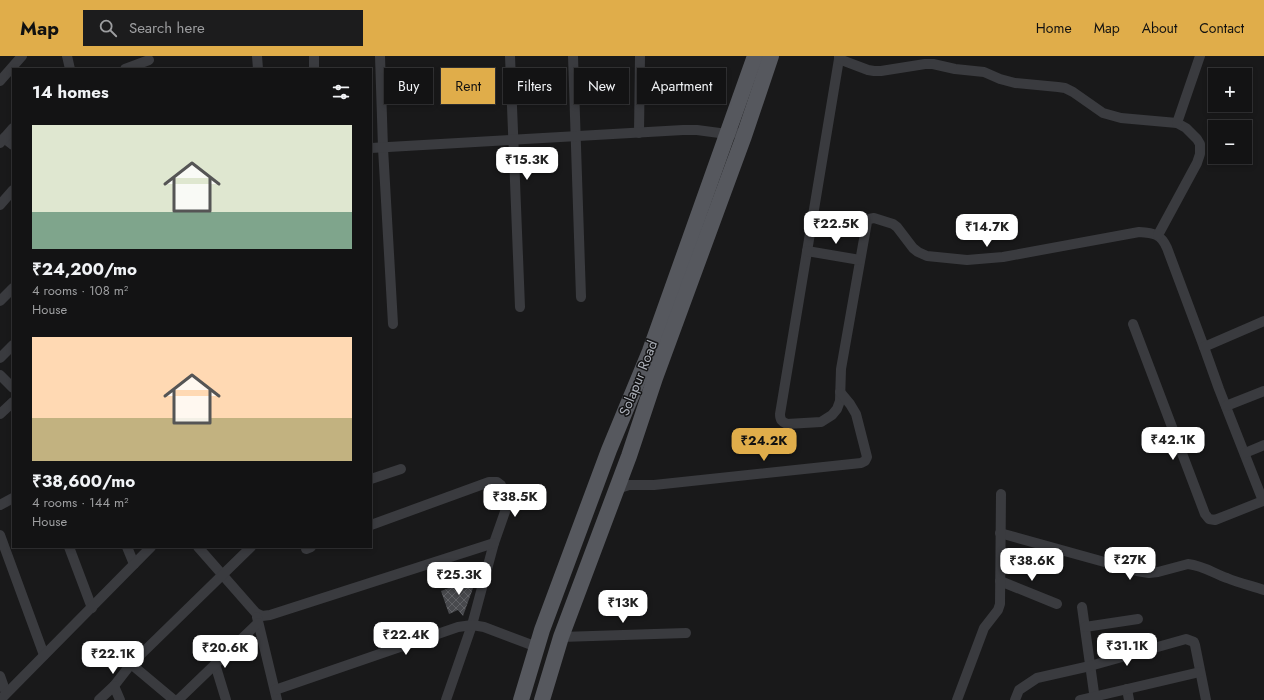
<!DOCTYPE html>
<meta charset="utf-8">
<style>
body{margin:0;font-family:Jost,sans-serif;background:#1c1c1d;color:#f1f3f6;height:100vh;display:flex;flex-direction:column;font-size:15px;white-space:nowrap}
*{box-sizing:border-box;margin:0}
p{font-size:13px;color:#9d9ea0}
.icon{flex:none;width:22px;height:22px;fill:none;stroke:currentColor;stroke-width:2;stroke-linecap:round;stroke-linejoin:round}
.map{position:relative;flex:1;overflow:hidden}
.side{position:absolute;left:12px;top:12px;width:360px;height:480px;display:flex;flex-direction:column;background:#131314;border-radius:0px;box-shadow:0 2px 6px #0003,0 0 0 1px #323234}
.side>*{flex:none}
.top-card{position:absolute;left:384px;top:12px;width:380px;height:36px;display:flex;gap:8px}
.buttons{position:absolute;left:1208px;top:12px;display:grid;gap:8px}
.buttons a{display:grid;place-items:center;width:44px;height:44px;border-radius:0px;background:#131314;box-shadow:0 2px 6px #0003,0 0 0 1px #323234;font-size:20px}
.price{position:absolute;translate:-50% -34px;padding:0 9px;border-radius:8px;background:#fff;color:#222;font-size:13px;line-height:26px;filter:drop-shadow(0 1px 2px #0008)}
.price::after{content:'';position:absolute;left:50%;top:24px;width:12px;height:9px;margin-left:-6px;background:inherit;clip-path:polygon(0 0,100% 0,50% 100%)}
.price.current{background:#e0ad4a;color:#111}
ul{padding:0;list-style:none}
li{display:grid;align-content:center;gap:8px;height:212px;padding:0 20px}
li span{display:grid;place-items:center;height:124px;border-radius:0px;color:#555}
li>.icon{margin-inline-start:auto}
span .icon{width:72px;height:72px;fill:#fffc;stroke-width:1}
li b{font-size:17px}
h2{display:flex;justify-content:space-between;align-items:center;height:48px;padding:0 20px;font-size:17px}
.chip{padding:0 14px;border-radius:0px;background:#131314;box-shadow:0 2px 6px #0003,0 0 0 1px #323234;font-size:14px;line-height:36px}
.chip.current{background:#e0ad4a;color:#111}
header{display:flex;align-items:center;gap:24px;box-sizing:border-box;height:56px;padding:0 20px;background:#e0ad4a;color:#111}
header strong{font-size:19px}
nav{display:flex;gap:22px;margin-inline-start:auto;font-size:14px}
.search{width:280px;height:36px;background:#1c1c1d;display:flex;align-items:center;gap:10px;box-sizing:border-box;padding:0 14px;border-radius:0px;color:#9d9ea0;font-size:15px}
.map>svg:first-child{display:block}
</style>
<header>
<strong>Map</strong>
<div class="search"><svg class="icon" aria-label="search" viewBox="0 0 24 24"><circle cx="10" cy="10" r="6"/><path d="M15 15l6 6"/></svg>Search here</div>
<nav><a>Home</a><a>Map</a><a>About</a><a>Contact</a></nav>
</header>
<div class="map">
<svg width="1264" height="644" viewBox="0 0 1264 644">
<defs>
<pattern id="building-cross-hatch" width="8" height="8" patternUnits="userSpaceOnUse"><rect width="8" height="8" fill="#48494d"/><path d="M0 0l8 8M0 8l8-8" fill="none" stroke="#606165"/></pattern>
</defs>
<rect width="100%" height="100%" fill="#19191a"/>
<polygon fill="url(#building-cross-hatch)" points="477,521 463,560 458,554 449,558 441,535"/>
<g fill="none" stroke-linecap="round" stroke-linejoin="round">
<g stroke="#3a3b3f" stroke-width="10">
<polyline points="67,0 70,13"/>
<polyline points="257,0 258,13"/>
<polyline points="314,0 314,13"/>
<polyline points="380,0 383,92 393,268"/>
<polyline points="510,0 520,251"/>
<polyline points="573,0 581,241"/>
<path d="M839 0V3L780 358C780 364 782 366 787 368L821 366 832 359 837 353 840 345 841 313 867 166 869 163 874 162 893 168 897 171 913 192 918 196 927 200 967 204 1003 201 1139 176C1154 177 1161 178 1167 192L1204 291"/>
<polyline points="839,3 868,14 874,15 881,15 925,8 933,8 955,13 984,16 1000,23 1015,27 1058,31 1065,32 1073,36 1103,57 1121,62 1177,67 1186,72 1197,83 1200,88 1200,98 1197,107 1158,179"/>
<polyline points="125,13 149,4"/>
<polyline points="0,25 22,0"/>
<polyline points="1177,67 1200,0"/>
<polyline points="639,77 640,0"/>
<polyline points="4,82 13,89"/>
<polyline points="0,87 13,72"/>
<polyline points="371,92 683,74 697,74 727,78 728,75 744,80"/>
<polyline points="0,149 13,134"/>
<polyline points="807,195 860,204"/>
<polyline points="0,245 13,232"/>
<polyline points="1133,268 1205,458 1209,463 1215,464 1263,445 1219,333 1204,291 1264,265"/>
<polyline points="0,302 13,289"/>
<polyline points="0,319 13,332"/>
<polyline points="1226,350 1264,335"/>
<polyline points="0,358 13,346"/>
<polyline points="1245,397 1264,389"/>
<polyline points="371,423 401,413"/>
<polyline points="617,433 629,429 654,429 861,407 865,405 867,401 856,358 850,348 840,336"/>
<polyline points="0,449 13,442"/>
<polyline points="371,469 489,426 497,426 501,429 508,444 507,450 494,487 472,569 446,644"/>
<path d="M1000 477 1137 515 1149 517 1158 516 1188 508C1204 510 1213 517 1227 522 1239 527 1252 530 1264 534"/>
<polyline points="0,479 44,599"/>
<polyline points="69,491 92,552"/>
<polyline points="127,491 134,508"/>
<polyline points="198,491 256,557 262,560 270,559 494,487"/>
<polyline points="306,493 311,491"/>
<polyline points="1000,525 1057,548"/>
<polyline points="1082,551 1095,644"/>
<polyline points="257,561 277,644"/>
<polyline points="1085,571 1138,563"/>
<polyline points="561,581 686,577"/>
<polyline points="131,608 174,644"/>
<polyline points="215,608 226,644"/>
<polyline points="0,620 6,637"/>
<polyline points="114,630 131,608 251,491"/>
<polyline points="1127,633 1129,644"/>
<polyline points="275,634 458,571 472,569 484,571 537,591"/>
<polyline points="0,644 151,491"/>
<polyline points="99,644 114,630 120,644"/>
<polyline points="178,644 258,567"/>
<polyline points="957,644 984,572 998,554 1000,548 1001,438"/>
<polyline points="1015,644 1019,634 1037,622 1090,610 1186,583 1194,586 1195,589 1206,644"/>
<polyline points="1080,644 1200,616"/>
</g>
<g stroke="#56585e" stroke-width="16">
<polyline points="521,644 542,574 609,394 650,295 755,0"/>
<polyline points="542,644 561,581 629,400 655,322 744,80 771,0"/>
</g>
</g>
<g text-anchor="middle" stroke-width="3" stroke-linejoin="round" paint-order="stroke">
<g font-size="14" fill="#acb0b9" stroke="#141415">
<text transform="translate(638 322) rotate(-68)" y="5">Solapur Road</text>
</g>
</g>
</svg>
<div class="buttons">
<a>+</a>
<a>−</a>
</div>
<b class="price" style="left:527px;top:125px">₹15.3K</b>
<b class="price" style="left:836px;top:189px">₹22.5K</b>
<b class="price" style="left:987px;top:192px">₹14.7K</b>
<b class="price" style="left:1173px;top:405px">₹42.1K</b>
<b class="price current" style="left:764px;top:406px">₹24.2K</b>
<b class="price" style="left:515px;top:462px">₹38.5K</b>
<b class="price" style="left:1130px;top:525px">₹27K</b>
<b class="price" style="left:1032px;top:526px">₹38.6K</b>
<b class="price" style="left:459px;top:540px">₹25.3K</b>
<b class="price" style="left:623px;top:568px">₹13K</b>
<b class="price" style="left:406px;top:600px">₹22.4K</b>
<b class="price" style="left:1127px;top:611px">₹31.1K</b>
<b class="price" style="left:225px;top:613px">₹20.6K</b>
<b class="price" style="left:113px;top:619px">₹22.1K</b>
<div class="top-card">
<a class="chip">Buy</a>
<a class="chip current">Rent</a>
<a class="chip">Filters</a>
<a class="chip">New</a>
<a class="chip">Apartment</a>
</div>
<section class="side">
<h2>14 homes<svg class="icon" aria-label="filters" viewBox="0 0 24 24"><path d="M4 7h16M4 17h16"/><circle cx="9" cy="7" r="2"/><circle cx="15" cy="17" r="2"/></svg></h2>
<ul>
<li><span style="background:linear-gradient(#dfe7d0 70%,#7fa58c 0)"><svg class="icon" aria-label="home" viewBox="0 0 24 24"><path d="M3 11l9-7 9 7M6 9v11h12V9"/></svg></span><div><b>₹24,200/mo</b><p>4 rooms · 108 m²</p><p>House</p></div></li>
<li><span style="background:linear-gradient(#ffd9b3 65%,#c2b280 0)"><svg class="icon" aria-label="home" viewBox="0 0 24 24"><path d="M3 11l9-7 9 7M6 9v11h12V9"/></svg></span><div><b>₹38,600/mo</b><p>4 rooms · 144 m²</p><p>House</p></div></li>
</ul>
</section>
</div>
